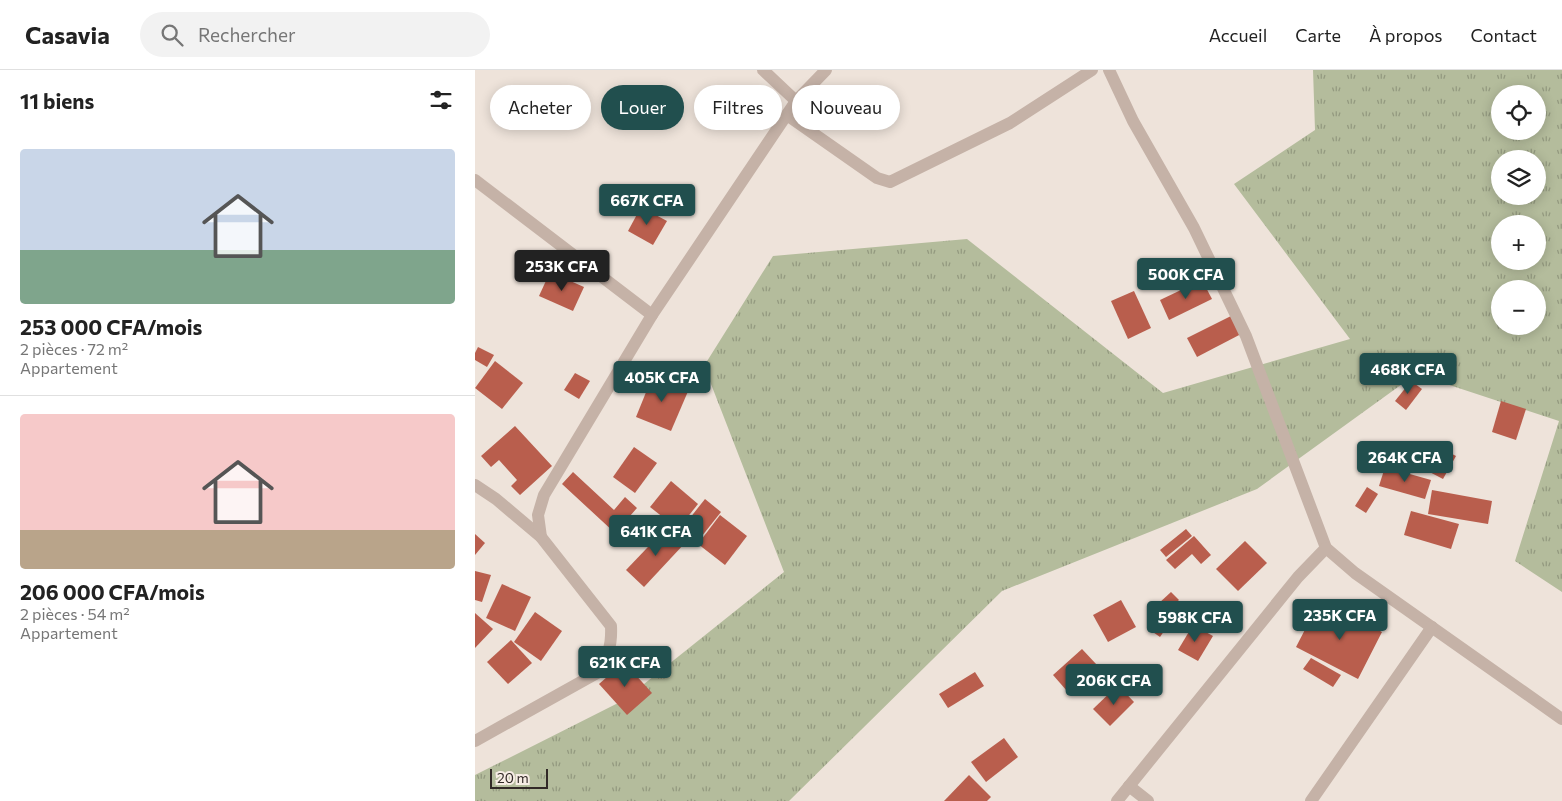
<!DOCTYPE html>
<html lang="fr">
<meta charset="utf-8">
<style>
body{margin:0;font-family:Commissioner,sans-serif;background:#f2f2f2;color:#222;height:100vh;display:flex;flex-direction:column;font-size:19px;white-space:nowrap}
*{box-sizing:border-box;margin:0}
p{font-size:16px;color:#767676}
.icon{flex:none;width:28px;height:28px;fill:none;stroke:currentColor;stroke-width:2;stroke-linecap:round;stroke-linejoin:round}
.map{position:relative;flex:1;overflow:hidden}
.side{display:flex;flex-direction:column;background:#fff;width:475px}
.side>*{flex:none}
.top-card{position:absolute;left:15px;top:15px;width:475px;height:45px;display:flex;gap:10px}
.controls{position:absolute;left:1016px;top:15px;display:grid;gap:10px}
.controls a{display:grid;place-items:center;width:55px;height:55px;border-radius:50%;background:#fff;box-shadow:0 2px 12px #0003;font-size:25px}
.scale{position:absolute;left:15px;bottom:12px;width:58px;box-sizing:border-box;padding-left:5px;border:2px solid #322927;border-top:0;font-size:14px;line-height:18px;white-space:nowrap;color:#322927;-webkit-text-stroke:4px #f7ede5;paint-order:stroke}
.price{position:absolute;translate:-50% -42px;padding:0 11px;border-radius:5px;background:#214f4e;color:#fff;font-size:16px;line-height:32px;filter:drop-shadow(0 1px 2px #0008)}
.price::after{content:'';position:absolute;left:50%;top:30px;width:15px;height:11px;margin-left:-8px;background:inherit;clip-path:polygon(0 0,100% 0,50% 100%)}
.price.on{background:#222;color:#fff}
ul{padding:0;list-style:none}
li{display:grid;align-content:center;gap:10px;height:265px;padding:0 20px}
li+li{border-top:1px solid #e0e0e0}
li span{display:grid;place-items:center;height:155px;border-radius:5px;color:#555}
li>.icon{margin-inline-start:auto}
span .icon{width:90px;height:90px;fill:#fffc;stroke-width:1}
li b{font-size:21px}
h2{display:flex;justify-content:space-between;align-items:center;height:60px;padding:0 20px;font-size:21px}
.chip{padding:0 18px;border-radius:22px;background:#fff;box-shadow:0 2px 12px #0003;font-size:18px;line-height:45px}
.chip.on{background:#214f4e;color:#fff}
header{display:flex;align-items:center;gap:30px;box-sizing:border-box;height:70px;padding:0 25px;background:#fff;border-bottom:1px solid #e0e0e0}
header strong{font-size:24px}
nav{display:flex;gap:28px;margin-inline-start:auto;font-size:18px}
.search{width:350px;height:45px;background:#f2f2f2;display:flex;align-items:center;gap:12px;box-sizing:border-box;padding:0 18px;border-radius:28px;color:#767676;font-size:19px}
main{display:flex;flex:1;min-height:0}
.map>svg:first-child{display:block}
</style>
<header>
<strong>Casavia</strong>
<div class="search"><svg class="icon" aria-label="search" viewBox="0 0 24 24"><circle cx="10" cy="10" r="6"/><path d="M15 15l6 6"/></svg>Rechercher</div>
<nav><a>Accueil</a><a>Carte</a><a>À propos</a><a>Contact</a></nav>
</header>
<main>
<section class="side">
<h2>11 biens<svg class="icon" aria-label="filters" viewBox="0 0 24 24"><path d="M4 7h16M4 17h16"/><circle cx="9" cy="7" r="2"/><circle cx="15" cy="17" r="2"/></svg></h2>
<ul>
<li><span style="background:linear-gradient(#c9d6e8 65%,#7fa58c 0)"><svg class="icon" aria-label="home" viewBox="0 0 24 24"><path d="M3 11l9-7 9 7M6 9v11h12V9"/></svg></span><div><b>253 000 CFA/mois</b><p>2 pièces · 72 m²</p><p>Appartement</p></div></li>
<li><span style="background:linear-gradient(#f6c9c9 75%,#b9a48a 0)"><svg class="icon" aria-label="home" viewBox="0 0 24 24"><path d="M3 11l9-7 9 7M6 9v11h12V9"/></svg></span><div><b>206 000 CFA/mois</b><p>2 pièces · 54 m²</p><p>Appartement</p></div></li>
</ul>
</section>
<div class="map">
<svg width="1087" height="731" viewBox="0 0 1087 731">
<defs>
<pattern id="grass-tufts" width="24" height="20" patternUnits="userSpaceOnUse" patternTransform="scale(1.25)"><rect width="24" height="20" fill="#b4bc9c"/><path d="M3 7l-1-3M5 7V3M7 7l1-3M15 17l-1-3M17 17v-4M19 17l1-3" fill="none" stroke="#93997f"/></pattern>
</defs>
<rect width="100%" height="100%" fill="#eee3da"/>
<path fill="url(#grass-tufts)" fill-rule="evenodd" d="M838 0H1087V522L1040 491 1084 351 941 304 782 419 527 521 314 731H0V705L149 630 309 502 229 296 298 186 492 169 688 323 875 269 759 114 840 60ZM1025 24H1062V61H1025ZM1025 89H1062V126H1025ZM1025 154H1062V191H1025ZM1025 219H1062V256H1025Z"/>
<g fill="#b95e4d">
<polygon points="166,137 192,151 178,175 153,161"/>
<polygon points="75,202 109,217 98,241 64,226"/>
<polygon points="727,210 737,229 694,250 685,230"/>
<polygon points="659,221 676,258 653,269 636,231"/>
<polygon points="758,245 768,263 722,287 712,268"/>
<polygon points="3,277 19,285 12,297 0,290 0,283"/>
<polygon points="20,291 48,313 27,339 0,318"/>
<polygon points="100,303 115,311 104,329 89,320"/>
<polygon points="178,305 214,319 196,361 161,347"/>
<polygon points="936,311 947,319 931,340 920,331"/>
<polygon points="1026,331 1051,339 1041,370 1017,362"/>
<polygon points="40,356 77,396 45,425 36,416 42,410 24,390 16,397 6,386"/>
<polygon points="956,373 981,386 968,409 943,396"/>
<polygon points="159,377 182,393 160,423 138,407"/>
<polygon points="910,397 956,410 950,429 904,416"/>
<polygon points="98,402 139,440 150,427 162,438 140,463 87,414"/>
<polygon points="196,411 223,434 203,459 175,437"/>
<polygon points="892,417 903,424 891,443 880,436"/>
<polygon points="957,420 1017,431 1013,454 953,444"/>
<polygon points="230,429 246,442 219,476 203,463"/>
<polygon points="936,441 984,454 976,479 929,465"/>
<polygon points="245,445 272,466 250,495 223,474"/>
<polygon points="193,456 210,473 169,517 151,500"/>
<polygon points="711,459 717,466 691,487 685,480"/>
<polygon points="0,464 10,473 0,485"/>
<polygon points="719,466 736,485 726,494 717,484 700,499 691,490"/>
<polygon points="770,471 792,493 763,521 741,499"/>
<polygon points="0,501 16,505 7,532 0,530"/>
<polygon points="27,514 56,527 40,561 11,548"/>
<polygon points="696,522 704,530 691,542 683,534"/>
<polygon points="646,530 661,557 633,572 618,545"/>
<polygon points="852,534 907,562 883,609 821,577 836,548 844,551"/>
<polygon points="60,542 87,561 66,591 39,572"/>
<polygon points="0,543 18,559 0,578"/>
<polygon points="681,545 694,554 685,567 672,558"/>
<polygon points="718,555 738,566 723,591 703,580"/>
<polygon points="36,570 57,593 33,614 12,592"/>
<polygon points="607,579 622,595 592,621 578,605"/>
<polygon points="836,588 866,605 858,617 828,599"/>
<polygon points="149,592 177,623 152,645 124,614"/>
<polygon points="500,602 509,616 473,638 464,624"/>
<polygon points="643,615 659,632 635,656 618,639"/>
<polygon points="529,668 543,687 511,712 496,692"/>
<polygon points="494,705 516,727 512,731 469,731"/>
</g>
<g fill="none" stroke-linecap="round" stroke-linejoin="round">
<g stroke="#c5b2a7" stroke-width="12">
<polyline points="288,0 321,31"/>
<polyline points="634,0 658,51 719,158 771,266 851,478 880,503 1087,649"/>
<polyline points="312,45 402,108 415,112 535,53 617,0"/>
<polyline points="0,110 177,245"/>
<path d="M0 415 21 429 66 467 136 556C137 577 133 585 122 603L0 671"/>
<polyline points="66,467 63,445 69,425 177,245 321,31 351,0"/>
<polyline points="654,716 673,731"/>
<polyline points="642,731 823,507 851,478"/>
<polyline points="836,731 957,557"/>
</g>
</g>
</svg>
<div class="controls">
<a><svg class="icon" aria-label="locate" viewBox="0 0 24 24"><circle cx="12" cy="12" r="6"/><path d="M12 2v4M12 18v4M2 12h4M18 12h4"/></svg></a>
<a><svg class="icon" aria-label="layers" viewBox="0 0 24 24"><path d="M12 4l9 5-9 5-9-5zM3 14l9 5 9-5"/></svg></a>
<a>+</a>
<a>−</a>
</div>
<div class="scale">20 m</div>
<b class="price" style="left:172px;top:156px">667K CFA</b>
<b class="price on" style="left:87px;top:222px">253K CFA</b>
<b class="price" style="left:711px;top:230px">500K CFA</b>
<b class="price" style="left:933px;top:325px">468K CFA</b>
<b class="price" style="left:187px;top:333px">405K CFA</b>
<b class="price" style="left:930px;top:413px">264K CFA</b>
<b class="price" style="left:181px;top:487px">641K CFA</b>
<b class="price" style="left:865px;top:571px">235K CFA</b>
<b class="price" style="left:720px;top:573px">598K CFA</b>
<b class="price" style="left:150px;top:618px">621K CFA</b>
<b class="price" style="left:639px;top:636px">206K CFA</b>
<div class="top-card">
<a class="chip">Acheter</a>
<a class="chip on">Louer</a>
<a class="chip">Filtres</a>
<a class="chip">Nouveau</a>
</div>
</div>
</main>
